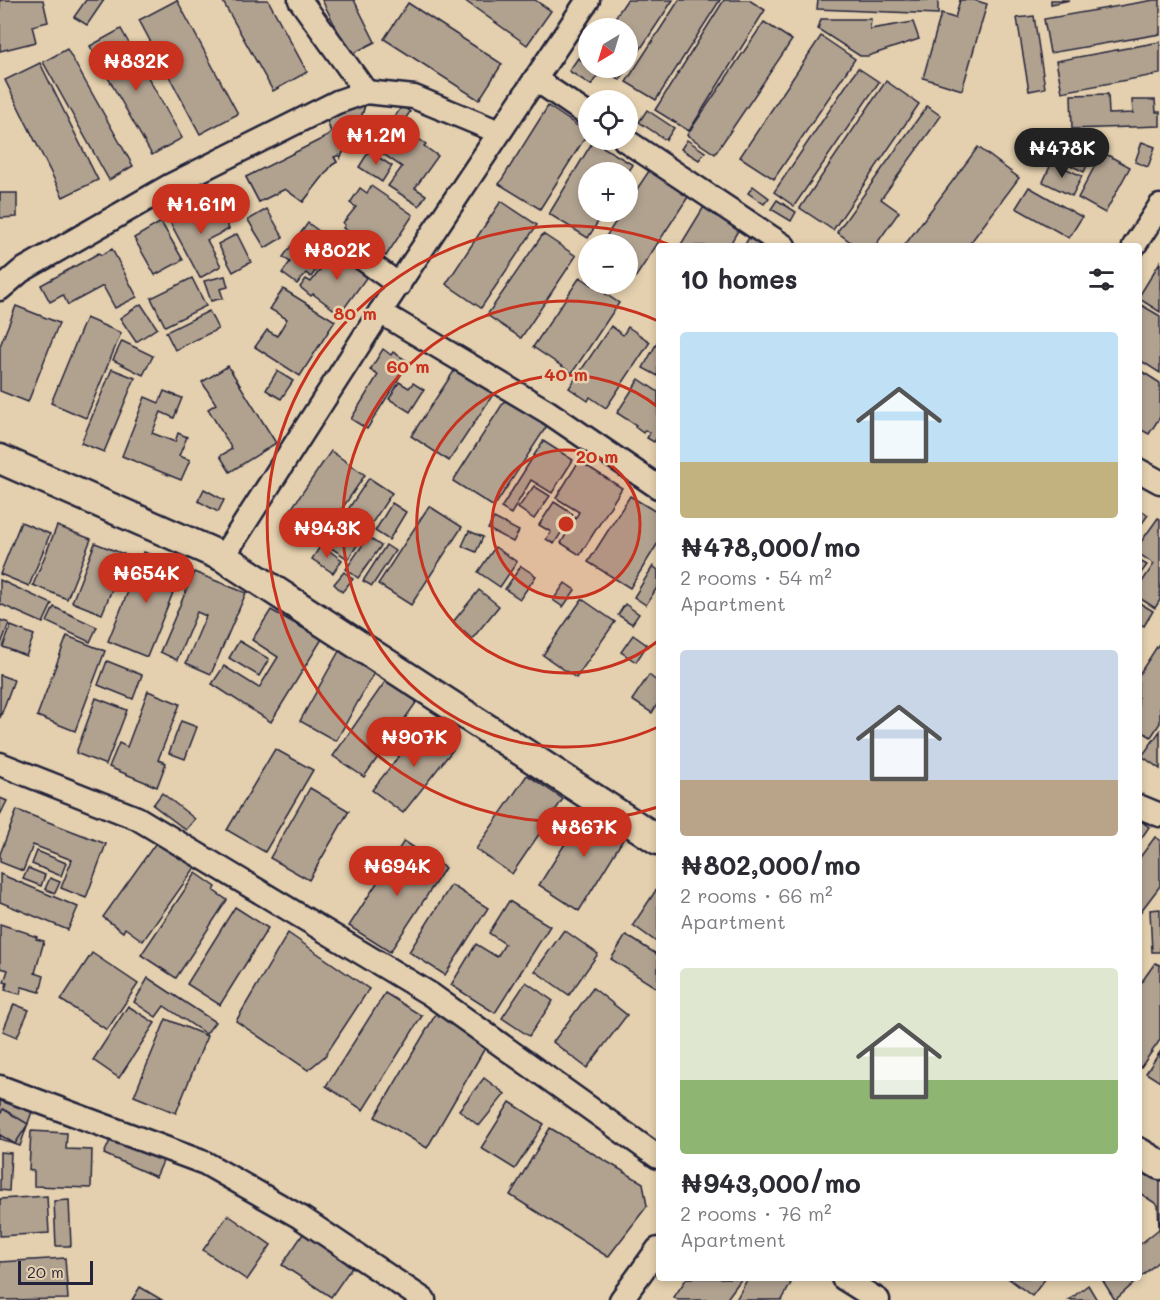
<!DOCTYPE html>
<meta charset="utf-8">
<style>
body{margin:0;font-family:Mali,sans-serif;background:#f7f7f7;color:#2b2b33;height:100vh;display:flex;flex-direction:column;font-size:22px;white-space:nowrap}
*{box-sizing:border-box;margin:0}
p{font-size:20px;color:#7c7c81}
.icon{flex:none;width:33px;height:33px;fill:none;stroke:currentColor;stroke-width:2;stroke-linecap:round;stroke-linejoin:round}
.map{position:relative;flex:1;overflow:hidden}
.side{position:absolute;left:656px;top:243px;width:486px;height:1038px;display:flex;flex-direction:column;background:#fff;border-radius:6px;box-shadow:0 3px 9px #0003}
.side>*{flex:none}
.needle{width:39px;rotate:218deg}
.fabs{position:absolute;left:578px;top:18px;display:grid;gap:12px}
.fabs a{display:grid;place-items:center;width:60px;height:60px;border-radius:50%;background:#fff;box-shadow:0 3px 9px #0003;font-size:30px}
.scale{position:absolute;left:18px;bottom:15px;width:75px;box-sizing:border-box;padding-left:6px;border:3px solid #22223b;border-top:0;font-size:16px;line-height:21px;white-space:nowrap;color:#22223b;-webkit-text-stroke:4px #e4d0ae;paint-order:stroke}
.price{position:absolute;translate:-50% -51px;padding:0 14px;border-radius:21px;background:#c8321e;color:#fff;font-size:20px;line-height:39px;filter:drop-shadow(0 2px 3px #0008)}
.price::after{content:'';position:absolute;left:50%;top:36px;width:18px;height:14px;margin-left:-9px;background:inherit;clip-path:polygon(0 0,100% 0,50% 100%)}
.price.selected{background:#222;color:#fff}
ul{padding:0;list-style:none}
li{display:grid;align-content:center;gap:12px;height:318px;padding:0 24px}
li span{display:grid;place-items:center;height:186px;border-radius:6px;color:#555}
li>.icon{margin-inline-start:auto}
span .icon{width:108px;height:108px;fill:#fffc;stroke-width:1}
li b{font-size:26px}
h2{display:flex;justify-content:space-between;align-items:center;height:72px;padding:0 24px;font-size:26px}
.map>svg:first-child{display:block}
</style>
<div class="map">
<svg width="1160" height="1300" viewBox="0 0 1160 1300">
<rect width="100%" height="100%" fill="#e4d0ae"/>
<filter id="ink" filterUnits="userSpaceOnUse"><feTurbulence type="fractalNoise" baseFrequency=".0167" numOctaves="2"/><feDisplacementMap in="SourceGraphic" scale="12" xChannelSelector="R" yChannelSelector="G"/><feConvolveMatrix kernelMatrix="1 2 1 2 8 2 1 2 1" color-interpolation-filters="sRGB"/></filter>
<g filter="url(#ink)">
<g fill="#b1a290" stroke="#22223b" stroke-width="1.5">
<polygon points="0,0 43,0 48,22 32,26 36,42 0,51"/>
<polygon points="86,0 104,0 87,25 74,17"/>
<polygon points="177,0 238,114 200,134 139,20"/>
<polygon points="222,0 268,0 307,72 273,91"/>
<polygon points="322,0 354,0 375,42 350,55"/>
<polygon points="464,0 535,0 551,11 527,45"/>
<polygon points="627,0 673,0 620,80 601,68 627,68 627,28 608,28"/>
<polygon points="679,0 720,0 656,100 626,82"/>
<polygon points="724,0 749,0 765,10 689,131 655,110"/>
<polygon points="818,0 938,0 938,14 817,9"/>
<polygon points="960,0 974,0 987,4 962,90 923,78 941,14 955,18"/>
<polygon points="1051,0 1070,0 1051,4"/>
<polygon points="1154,0 1160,0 1160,34 1050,53 1044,19"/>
<polygon points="408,3 502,64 479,100 384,39"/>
<polygon points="1034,16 1045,88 1029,91 1017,18"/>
<polygon points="821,19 871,19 870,29 913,22 919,39 868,56 860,56 818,29"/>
<polygon points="764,22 792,40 715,154 687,135"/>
<polygon points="121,29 182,138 152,155 90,46"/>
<polygon points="821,36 855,59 774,179 740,157"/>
<polygon points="1160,42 1160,74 1062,92 1056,61"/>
<polygon points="67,49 133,166 109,180 43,62"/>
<polygon points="578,58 588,64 588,68 593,68 600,72 591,85 569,71"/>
<polygon points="40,63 98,180 63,197 5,80"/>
<polygon points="858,68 879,82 794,206 774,192"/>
<polygon points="886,81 919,104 833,230 800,208"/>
<polygon points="1108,94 1109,114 1133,113 1132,100 1155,100 1156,112 1160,112 1160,126 1072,129 1071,95"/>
<polygon points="365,105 360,121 340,158 339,155 334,157 337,162 332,165 303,202 285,189 259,202 246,177 328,136 331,132 326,117"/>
<polygon points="365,105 360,121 340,158 339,155 334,157 337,162 332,165 303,202 285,189 259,202 246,177 328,136 331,132 326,117"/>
<polygon points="402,106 410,112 400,126 426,144 424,146 438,156 415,188 426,195 419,206 388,186 402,167 376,149 381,143 378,141"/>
<polygon points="548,106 588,133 540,209 499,184"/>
<polygon points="927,106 941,116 881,199 899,212 875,246 856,246 837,232"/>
<polygon points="647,110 674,128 666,140 639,122"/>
<polygon points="687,140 705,152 699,160 681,149"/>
<polygon points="593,141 633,165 627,174 588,172 588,212 604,212 588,238 549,214"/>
<polygon points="1142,142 1155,147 1148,167 1135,162"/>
<polygon points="978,147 1019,178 968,246 904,246"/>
<polygon points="369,151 392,166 382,182 359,167"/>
<polygon points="1102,152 1130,167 1105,213 1078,198"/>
<polygon points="1074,153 1089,161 1084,172 1068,164"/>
<polygon points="1052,162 1082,176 1072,196 1043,182"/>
<polygon points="651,168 690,194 635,278 627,273 627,244 601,244 622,212 627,212 627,204"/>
<polygon points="371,186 413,215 386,256 343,228 345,225 343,223 356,207 350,203 360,188 367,193"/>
<polygon points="753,186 769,198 764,204 748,193"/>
<polygon points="1029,187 1082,217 1069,238 1016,208"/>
<polygon points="0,193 17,193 17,217 0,218"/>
<polygon points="214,198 229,229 207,240 221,266 200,278 170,222"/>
<polygon points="708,200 743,222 729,246 680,246"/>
<polygon points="777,200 796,212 791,221 771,209"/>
<polygon points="501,201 537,225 481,308 446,284"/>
<polygon points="267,209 283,237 265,248 248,220"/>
<polygon points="161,222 183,260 155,275 134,238"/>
<polygon points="308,223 335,243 311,277 306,273 297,284 282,273 290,262 283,257"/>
<polygon points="754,229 780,246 744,246"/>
<polygon points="237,234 251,262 233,272 218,244"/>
<polygon points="543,234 576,256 521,338 487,315"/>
<polygon points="337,247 371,271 340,314 313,294 311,296 300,287 306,279 311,282"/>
<polygon points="112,249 137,297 115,308 103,286 68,305 63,295 50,302 41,285 99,253 101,255"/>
<polygon points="1160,262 1160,312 1138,298"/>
<polygon points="225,276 228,287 220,289 223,298 211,301 204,281"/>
<polygon points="580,277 619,303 572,373 533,347"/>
<polygon points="192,278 206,306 165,326 151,298"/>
<polygon points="283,289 335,321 300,376 255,347 267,330 277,336 287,319 270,309"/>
<polygon points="1138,303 1160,316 1160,373 1138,359"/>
<polygon points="141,304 157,328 136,342 120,318"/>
<polygon points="16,306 59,323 28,402 0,391 0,346"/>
<polygon points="209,311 218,329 175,350 166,332"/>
<polygon points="86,318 121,333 86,418 51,403"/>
<polygon points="611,326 623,335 628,327 650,342 606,408 590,397 588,401 569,388"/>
<polygon points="122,341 153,356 143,375 113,360"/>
<polygon points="658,341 658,376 643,368"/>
<polygon points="383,349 391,355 393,352 409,362 367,429 351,419 378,375 370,370"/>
<polygon points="458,365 496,390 449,461 411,436"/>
<polygon points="228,366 276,443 230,472 220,456 232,449 208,409 216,404 202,382"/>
<polygon points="112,369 135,378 104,452 81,443"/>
<polygon points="1138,369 1160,383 1160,417 1149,434 1138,428"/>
<polygon points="277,371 293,381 281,399 266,390"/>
<polygon points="639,379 658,392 658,436 654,442 647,438 650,433 645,430 643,433 635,427 636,425 617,413"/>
<polygon points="399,382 409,388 413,383 424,390 410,412 389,399"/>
<polygon points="164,391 182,398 174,418 161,412 152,433 175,442 178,433 187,437 179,456 190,460 181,480 122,456 145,397 159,403"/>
<polygon points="509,394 550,421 494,507 453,481"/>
<polygon points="543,441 573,460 552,493 531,480 511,514 501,508"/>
<polygon points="331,451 365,475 320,541 285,518"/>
<polygon points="579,461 622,488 580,555 561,543 579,512 556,498"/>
<polygon points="369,478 392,493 348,559 325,544"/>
<polygon points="534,486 550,496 534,519 518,508"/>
<polygon points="204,489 224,500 218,512 198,501"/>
<polygon points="630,496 658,513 658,543 630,588 588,562"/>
<polygon points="554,502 573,514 554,544 546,539 551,532 539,525"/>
<polygon points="392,503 406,512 389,540 375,531"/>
<polygon points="429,506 462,527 411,605 378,584"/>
<polygon points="1138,508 1148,515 1138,529"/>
<polygon points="494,518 519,531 513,542 488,529"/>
<polygon points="1158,518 1160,519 1160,600 1155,608 1138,597 1138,588 1154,564 1138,553 1138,546"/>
<polygon points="21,522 50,534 29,586 0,574"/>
<polygon points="57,526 91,539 67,599 33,585"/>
<polygon points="469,531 483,537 476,552 462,546"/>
<polygon points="368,537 381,546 358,578 346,569"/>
<polygon points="95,543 126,555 102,614 72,602"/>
<polygon points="321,545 342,560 333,573 312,559"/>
<polygon points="386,545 395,551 372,586 363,581"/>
<polygon points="495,547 517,562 500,587 478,572"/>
<polygon points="144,552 183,568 147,657 108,641"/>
<polygon points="1138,560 1147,565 1138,577"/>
<polygon points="521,566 536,576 520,599 505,589"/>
<polygon points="653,566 658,570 658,586 646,605 634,597"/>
<polygon points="194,572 246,593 211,674 186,663 206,616 197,612 177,660 160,652"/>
<polygon points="344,572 353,579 342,592 334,584"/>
<polygon points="0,580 52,604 43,623 0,604"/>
<polygon points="565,583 575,590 563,607 553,600"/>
<polygon points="479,590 499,606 472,639 453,622"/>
<polygon points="582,599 615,622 576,678 543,655"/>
<polygon points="1138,602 1153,611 1144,626 1138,623"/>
<polygon points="625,604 639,614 632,624 618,615"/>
<polygon points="54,607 97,627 90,642 47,622"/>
<polygon points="271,610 322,639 271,722 212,684 224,666 259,688 278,657 252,640"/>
<polygon points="0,620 9,623 0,647"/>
<polygon points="11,626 34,635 26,656 3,647"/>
<polygon points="633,635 647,645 636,662 621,652"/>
<polygon points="67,636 105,651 75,731 37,716"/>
<polygon points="239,641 269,659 259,676 229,658"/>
<polygon points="1160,642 1160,723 1151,737 1138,729 1138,676"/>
<polygon points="343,644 379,664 336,741 300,721"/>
<polygon points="107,661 142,675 133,699 98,685"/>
<polygon points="0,675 14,680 0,718"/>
<polygon points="649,675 658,682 658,703 652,713 632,700"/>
<polygon points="389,676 420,697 364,777 333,756"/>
<polygon points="148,691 180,704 158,760 166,763 157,787 109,767 119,743 127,747"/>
<polygon points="96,698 127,710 106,765 76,753"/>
<polygon points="181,721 197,727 185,759 169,753"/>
<polygon points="425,723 455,747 403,813 372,790"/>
<polygon points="1160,731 1160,769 1142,756"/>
<polygon points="275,749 313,770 265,852 227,830"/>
<polygon points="527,775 563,799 512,874 476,849"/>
<polygon points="310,788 349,811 309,880 270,858"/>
<polygon points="162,793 195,819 186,830 153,805"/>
<polygon points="0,798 7,801 0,815"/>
<polygon points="590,804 629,830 579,911 539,885"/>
<polygon points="17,810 106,844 86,898 61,888 72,860 33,845 23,871 0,862 0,854"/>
<polygon points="1138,819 1149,827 1138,843"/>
<polygon points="160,837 196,866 143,941 125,928 123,932 103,917"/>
<polygon points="1155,837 1160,840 1160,886 1138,915 1138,860"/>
<polygon points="404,841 445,868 390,952 349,926"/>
<polygon points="37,851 66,863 61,876 32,864"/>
<polygon points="28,868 45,875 41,886 23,879"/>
<polygon points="196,873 216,887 214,891 227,900 176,978 141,955"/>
<polygon points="0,874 78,907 68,930 0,902"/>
<polygon points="50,878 60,882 55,893 45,889"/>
<polygon points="451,885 488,908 445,975 409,952"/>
<polygon points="658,887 658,943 633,925"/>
<polygon points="509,901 550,926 495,1013 451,985 476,944 497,957 505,944 489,933"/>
<polygon points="235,907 268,928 220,1005 187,984"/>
<polygon points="1160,909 1160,952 1152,952 1150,910"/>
<polygon points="0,924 28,933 28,934 37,937 36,939 44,941 35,973 44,976 40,992 22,987 20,994 5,990 7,983 4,982 8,970 0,968"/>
<polygon points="564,930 598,954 569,995 535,971"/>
<polygon points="288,933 369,989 325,1056 308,1070 236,1021"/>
<polygon points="626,935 658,955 658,989 611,959"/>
<polygon points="92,953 138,984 107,1030 61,1000"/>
<polygon points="1155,963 1160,965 1160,1040 1141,1067 1138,1066 1138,987"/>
<polygon points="148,978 215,1022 206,1034 164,1006 156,1017 134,1002"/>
<polygon points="526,982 553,1001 529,1036 502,1018"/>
<polygon points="593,988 627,1015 587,1068 553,1042"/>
<polygon points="385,993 422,1016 363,1110 326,1086"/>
<polygon points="14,1004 29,1010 17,1037 3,1031"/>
<polygon points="128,1006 155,1023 119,1078 93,1060"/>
<polygon points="437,1012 471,1032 485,1048 427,1148 375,1117"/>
<polygon points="166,1019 207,1036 176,1113 134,1096"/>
<polygon points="1160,1052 1160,1082 1146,1073"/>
<polygon points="484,1078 505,1094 479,1126 459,1110"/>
<polygon points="0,1093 35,1103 20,1146 0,1139"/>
<polygon points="510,1102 544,1124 515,1169 481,1148"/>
<polygon points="3,1109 28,1124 15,1144 0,1135 0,1115"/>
<polygon points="550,1128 643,1183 647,1206 608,1257 510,1195"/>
<polygon points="31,1131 67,1133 66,1149 92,1150 91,1188 34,1186 34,1171 29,1170"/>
<polygon points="112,1136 164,1159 156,1177 104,1154"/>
<polygon points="0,1152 11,1153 9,1191 0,1190"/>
<polygon points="1138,1165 1160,1180 1160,1260 1115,1300 1101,1278 1138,1278 1138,1246 1159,1229 1158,1205 1138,1192"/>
<polygon points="47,1196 49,1233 0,1236 0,1199"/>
<polygon points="69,1200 71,1246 56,1246 54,1201"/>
<polygon points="228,1215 271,1245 247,1280 203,1250"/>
<polygon points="307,1228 356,1261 331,1297 282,1265"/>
<polygon points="65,1258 68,1299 0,1300 0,1262"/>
<polygon points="687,1278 742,1278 726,1300 678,1300 674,1297"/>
<polygon points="748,1278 782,1278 791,1283 782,1300 736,1300"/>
<polygon points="1008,1278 1046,1278 1032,1296"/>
<polygon points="1088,1285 1097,1300 1069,1300"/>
<polygon points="140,1287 162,1300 132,1300"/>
</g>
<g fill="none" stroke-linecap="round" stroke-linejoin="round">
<defs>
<g id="minor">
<polyline points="300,0 366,92"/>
<polyline points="588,0 380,312 548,412 658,487"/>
<polyline points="535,79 588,115"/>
<polyline points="625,140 784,246"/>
<polyline points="344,245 399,285"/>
<polyline points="1134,246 1160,206"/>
<polyline points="0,289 21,271 171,185 337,102 366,92 414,97 499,132"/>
<polyline points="1138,470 1160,482"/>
<polyline points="223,557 380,312"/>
<polyline points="0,764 137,818 430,994 658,1157"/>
<polyline points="1138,806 1160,815"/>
<polyline points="0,1087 205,1163 300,1217 424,1300"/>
<polyline points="843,1278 878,1300"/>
<polyline points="621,1300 658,1249"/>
</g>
<g id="tertiary">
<polyline points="0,459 223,557 658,840"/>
<polyline points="1138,1152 1160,1165"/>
</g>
</defs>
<use href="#minor" stroke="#22223b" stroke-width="27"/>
<use href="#tertiary" stroke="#22223b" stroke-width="33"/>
<use href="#minor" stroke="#e4d0ae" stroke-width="22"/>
<use href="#tertiary" stroke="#e4d0ae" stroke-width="28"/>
</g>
</g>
<circle cx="566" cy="524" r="74" fill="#c8321e" fill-opacity=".12"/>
<g fill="none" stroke="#c8321e" stroke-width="3">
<circle cx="566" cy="524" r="74"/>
<path d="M658 641A149 149 0 1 1 658 407"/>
<path d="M658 727A223 223 0 1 1 658 321"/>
<path d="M658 807A298 298 0 1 1 673 246"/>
</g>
<circle cx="566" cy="524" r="9" fill="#c8321e" stroke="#e4d0ae" stroke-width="3"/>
<g font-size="18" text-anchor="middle" font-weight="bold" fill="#c8321e" stroke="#e4d0ae" stroke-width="5" stroke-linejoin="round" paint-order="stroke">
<text x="355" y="320">80 m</text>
<text x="408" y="373">60 m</text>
<text x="566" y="381">40 m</text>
<text x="597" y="463">20 m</text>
</g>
</svg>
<div class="fabs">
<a><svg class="needle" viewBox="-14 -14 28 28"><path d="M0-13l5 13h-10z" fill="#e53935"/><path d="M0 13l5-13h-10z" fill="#7c7c81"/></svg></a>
<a><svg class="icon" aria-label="locate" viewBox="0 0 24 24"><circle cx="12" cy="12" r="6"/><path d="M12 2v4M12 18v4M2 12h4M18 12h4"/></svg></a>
<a>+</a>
<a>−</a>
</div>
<div class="scale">20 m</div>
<b class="price" style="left:136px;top:92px">₦832K</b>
<b class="price" style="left:376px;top:166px">₦1.2M</b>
<b class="price selected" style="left:1062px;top:179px">₦478K</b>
<b class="price" style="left:201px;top:235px">₦1.61M</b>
<b class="price" style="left:337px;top:281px">₦802K</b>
<b class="price" style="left:327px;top:559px">₦943K</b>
<b class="price" style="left:146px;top:604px">₦654K</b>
<b class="price" style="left:414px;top:768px">₦907K</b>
<b class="price" style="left:584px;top:858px">₦867K</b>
<b class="price" style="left:397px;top:897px">₦694K</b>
<section class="side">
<h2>10 homes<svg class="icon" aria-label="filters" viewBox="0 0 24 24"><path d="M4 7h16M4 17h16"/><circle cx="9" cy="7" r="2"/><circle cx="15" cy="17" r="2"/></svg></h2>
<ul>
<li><span style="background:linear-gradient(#bfe0f5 70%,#c2b280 0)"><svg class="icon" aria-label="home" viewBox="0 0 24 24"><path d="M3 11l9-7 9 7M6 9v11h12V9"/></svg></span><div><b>₦478,000/mo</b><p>2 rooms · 54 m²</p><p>Apartment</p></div></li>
<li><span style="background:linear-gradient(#c9d6e8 70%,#b9a48a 0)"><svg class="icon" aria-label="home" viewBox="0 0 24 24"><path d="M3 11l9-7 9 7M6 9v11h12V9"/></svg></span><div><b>₦802,000/mo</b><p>2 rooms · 66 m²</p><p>Apartment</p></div></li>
<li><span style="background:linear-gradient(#dfe7d0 60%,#8fb573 0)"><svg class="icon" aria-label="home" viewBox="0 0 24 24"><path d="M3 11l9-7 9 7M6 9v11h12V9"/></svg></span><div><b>₦943,000/mo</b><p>2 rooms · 76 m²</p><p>Apartment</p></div></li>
</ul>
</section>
</div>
